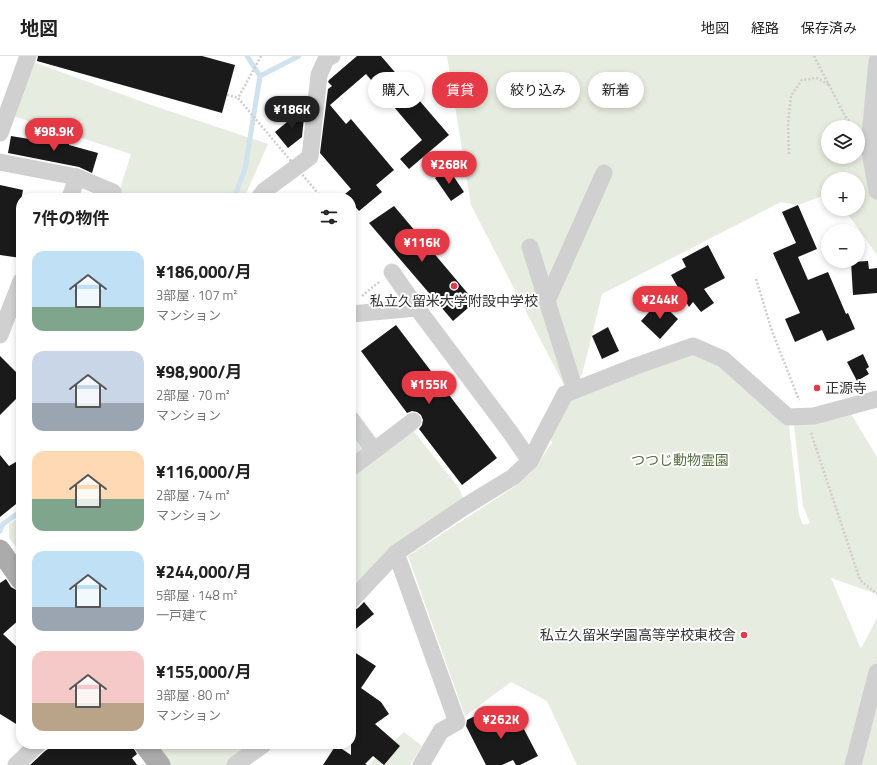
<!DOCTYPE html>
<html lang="ja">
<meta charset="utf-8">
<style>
body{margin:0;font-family:"Titillium Web","Noto Sans JP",sans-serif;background:#f2f2f2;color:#222;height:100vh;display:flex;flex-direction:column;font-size:15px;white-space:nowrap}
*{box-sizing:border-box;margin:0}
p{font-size:13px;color:#767676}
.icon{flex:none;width:22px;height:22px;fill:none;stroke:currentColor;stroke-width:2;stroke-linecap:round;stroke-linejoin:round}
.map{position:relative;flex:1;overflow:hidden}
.panel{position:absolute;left:16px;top:137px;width:340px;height:556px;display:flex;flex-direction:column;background:#fff;border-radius:16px;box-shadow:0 2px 6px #0003}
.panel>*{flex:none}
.hud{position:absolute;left:368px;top:16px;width:380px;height:36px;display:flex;gap:8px}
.tools{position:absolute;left:821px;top:64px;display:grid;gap:8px}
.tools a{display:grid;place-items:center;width:44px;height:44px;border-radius:50%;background:#fff;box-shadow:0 2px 6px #0003;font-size:20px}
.price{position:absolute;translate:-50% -34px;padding:0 9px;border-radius:14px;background:#e63946;color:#fff;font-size:13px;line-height:26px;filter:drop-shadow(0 1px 2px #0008)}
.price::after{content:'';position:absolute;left:50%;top:24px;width:12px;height:9px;margin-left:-6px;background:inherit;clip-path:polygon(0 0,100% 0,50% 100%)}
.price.active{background:#222;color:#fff}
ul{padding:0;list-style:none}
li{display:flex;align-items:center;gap:12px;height:100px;padding:0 16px}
li span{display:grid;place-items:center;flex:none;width:112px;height:80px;border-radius:12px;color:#555}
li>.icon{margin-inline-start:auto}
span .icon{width:48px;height:48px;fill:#fffc;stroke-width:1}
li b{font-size:17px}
h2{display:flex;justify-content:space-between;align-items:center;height:48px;padding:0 16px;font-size:17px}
.pill{padding:0 14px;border-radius:18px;background:#fff;box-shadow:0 2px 6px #0003;font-size:14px;line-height:36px}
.pill.active{background:#e63946;color:#fff}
header{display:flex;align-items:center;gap:24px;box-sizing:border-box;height:56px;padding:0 20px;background:#fff;border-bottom:1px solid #e0e0e0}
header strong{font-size:19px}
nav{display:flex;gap:22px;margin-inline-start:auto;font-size:14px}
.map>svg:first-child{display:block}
</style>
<header>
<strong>地図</strong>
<nav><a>地図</a><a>経路</a><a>保存済み</a></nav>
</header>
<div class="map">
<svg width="877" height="709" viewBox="0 0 877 709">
<rect width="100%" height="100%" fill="#fff"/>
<g fill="#e6ecdf" fill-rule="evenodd">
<path d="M447 0H877V199L844 153H858V123H828V138L798 149 781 146 602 238 582 319 565 331 471 149ZM828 71H858V101H828Z"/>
<polygon points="28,4 151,49 268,88 244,142 117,142 131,98 10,59"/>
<polygon points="693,290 788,361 799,459 803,469 810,467 803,450 794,369 851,358 877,401 877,538 831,522 861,593 877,562 877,709 577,709 547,645 511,626 465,660 408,500 517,429 534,413 552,387 548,373 565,338"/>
<polygon points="351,370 368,392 351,405"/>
<polygon points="411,372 459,432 463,442 394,493 351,540 351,418"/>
<polygon points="21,460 21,497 9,482 9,468"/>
<polygon points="404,676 422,690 410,709 369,709 377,700"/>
<polygon points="150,688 257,688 228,709 165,709"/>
</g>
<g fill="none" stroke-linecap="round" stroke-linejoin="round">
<g stroke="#cfe2ee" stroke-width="5">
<polyline points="247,0 260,20"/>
<polyline points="234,142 245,113 260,20 299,0"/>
<polyline points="0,475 3,468 21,455"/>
</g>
</g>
<g fill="#1a1a1a">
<polygon points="38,0 202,0 235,9 222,57 37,5"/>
<polygon points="357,0 381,0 449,79 409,113 400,103 422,84 366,18 330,49 346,68 351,63 394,114 376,129 382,136 359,155 351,146 351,142 348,142 345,138 351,133 320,97 328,33 332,30 328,26 329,24"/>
<polygon points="305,51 302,81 288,92 275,76"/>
<polygon points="42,78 70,85 69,89 98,97 92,117 79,111 8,97 11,80 41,85"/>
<polygon points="448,112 464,136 451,145 435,122"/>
<polygon points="0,129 23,134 16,171 21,173 21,202 0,199"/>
<polygon points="798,149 817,193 798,201 808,224 828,216 846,258 848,257 855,273 827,285 822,274 795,286 785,263 800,257 773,197 796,187 782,156"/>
<polygon points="394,150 475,246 453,265 369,167"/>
<polygon points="708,189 725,222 704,233 714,247 701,256 693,246 689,251 671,219 686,211 682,203"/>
<polygon points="868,205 869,213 877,212 877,237 853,239 851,206"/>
<polygon points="659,245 678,263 660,283 641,265"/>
<polygon points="396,269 497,402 462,429 419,373 422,369 423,364 421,359 417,356 412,355 407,357 361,295"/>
<polygon points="608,271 619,295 602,303 592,280"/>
<polygon points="863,298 869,311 866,313 869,318 857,325 847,306"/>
<polygon points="0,300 21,321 21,338 0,359"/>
<polygon points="0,399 9,410 21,403 21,444 0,461"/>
<polygon points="6,523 11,531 18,535 21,540 21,552 16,556 20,563 3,578 21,595 21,671 0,658 0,527"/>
<polygon points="364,546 374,558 351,577 351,556 358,552"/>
<polygon points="351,594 376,610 361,632 381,646 389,658 375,668 400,690 384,709 373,700 365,708 367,709 323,709 336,689 351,699"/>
<polygon points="515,656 538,700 520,709 516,709 513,704 502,709 486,709 466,670 467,664 481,657 488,670"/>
<polygon points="56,688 131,688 137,698 132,702 137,709 30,709 45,695"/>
</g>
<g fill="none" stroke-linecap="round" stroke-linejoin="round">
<g stroke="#cdcdcd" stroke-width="2.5" stroke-dasharray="2 2" stroke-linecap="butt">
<polyline points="814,0 845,60 853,71"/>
<polyline points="227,39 238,42"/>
<polyline points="789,98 788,67 791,40 802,24 817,22 829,29"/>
<polyline points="756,223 772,275 799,344"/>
<polyline points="362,240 380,225"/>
<polyline points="811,377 860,524 877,538"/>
</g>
<g stroke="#d0d0d0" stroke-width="17">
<polyline points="877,5 869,90 877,135"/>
<polyline points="0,77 28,0"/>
<polyline points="0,106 77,121 113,136"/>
<polyline points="70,142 77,121"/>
<polyline points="259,142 264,135 310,101 319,19 326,3 332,0"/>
<polyline points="530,191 575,334"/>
<polyline points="392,216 417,252"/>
<polyline points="547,245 604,117"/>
<polyline points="351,258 417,252 510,376 530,405"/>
<polyline points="0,279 21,225"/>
<polyline points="351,363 374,394"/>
<polyline points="351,412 413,365"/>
<polyline points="396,497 457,666 441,675 421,709"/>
<polyline points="351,545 396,497 464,451 513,421 530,405 565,338 636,310 693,290 723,303 788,361 814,360 877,343"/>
<polyline points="16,709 38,688"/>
<polyline points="235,709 264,688"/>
<polyline points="853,709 877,616"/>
</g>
<g stroke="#ababab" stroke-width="21">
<polyline points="0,494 21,524"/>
<polyline points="144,688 160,709"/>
</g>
<polyline stroke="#cdcdcd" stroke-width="2.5" stroke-dasharray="2 2" stroke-linecap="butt" points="261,0 238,42 322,142"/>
</g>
<g fill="#e63946" stroke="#fff" stroke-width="1.5">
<circle cx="454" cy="230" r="4"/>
<circle cx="817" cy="332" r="4"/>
<circle cx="744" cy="579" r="4"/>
</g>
<g text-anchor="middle" stroke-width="4" stroke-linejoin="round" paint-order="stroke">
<g font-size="14" fill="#333" stroke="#fff">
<text x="454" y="250">私立久留米大学附設中学校</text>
<text x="825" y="337" text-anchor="start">正源寺</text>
<text x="736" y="584" text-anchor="end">私立久留米学園高等学校東校舎</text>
</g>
<g font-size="14" fill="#56703f" stroke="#fff">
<text x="680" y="409">つつじ動物霊園</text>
</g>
</g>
</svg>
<div class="tools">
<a><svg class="icon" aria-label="layers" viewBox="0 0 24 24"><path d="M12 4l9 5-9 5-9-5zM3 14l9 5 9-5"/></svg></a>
<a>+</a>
<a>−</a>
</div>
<b class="price active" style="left:292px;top:74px">¥186K</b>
<b class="price" style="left:54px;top:96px">¥98.9K</b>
<b class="price" style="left:449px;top:129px">¥268K</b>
<b class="price" style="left:422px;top:207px">¥116K</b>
<b class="price" style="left:660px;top:264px">¥244K</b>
<b class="price" style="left:429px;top:349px">¥155K</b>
<b class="price" style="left:501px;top:684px">¥262K</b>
<div class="hud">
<a class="pill">購入</a>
<a class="pill active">賃貸</a>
<a class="pill">絞り込み</a>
<a class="pill">新着</a>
</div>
<section class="panel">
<h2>7件の物件<svg class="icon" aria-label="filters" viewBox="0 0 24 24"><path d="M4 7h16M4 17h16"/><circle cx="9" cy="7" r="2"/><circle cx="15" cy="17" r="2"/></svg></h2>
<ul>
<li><span style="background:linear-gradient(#bfe0f5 70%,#7fa58c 0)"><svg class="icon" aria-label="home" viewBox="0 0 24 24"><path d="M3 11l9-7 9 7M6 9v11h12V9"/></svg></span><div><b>¥186,000/月</b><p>3部屋 · 107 m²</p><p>マンション</p></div></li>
<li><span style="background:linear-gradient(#c9d6e8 65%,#9aa5b1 0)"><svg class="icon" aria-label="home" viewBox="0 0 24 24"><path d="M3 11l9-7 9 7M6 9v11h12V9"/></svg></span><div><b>¥98,900/月</b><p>2部屋 · 70 m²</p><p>マンション</p></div></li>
<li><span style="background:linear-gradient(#ffd9b3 60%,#7fa58c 0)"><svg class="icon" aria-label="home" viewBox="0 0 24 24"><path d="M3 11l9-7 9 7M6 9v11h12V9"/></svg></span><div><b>¥116,000/月</b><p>2部屋 · 74 m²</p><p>マンション</p></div></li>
<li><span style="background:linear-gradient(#bfe0f5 70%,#9aa5b1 0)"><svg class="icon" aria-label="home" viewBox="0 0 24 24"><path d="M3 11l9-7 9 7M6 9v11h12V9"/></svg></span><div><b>¥244,000/月</b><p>5部屋 · 148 m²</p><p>一戸建て</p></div></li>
<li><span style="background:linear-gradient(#f6c9c9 65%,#b9a48a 0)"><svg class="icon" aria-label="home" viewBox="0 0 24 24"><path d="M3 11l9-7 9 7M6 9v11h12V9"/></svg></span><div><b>¥155,000/月</b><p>3部屋 · 80 m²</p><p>マンション</p></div></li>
</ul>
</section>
</div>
